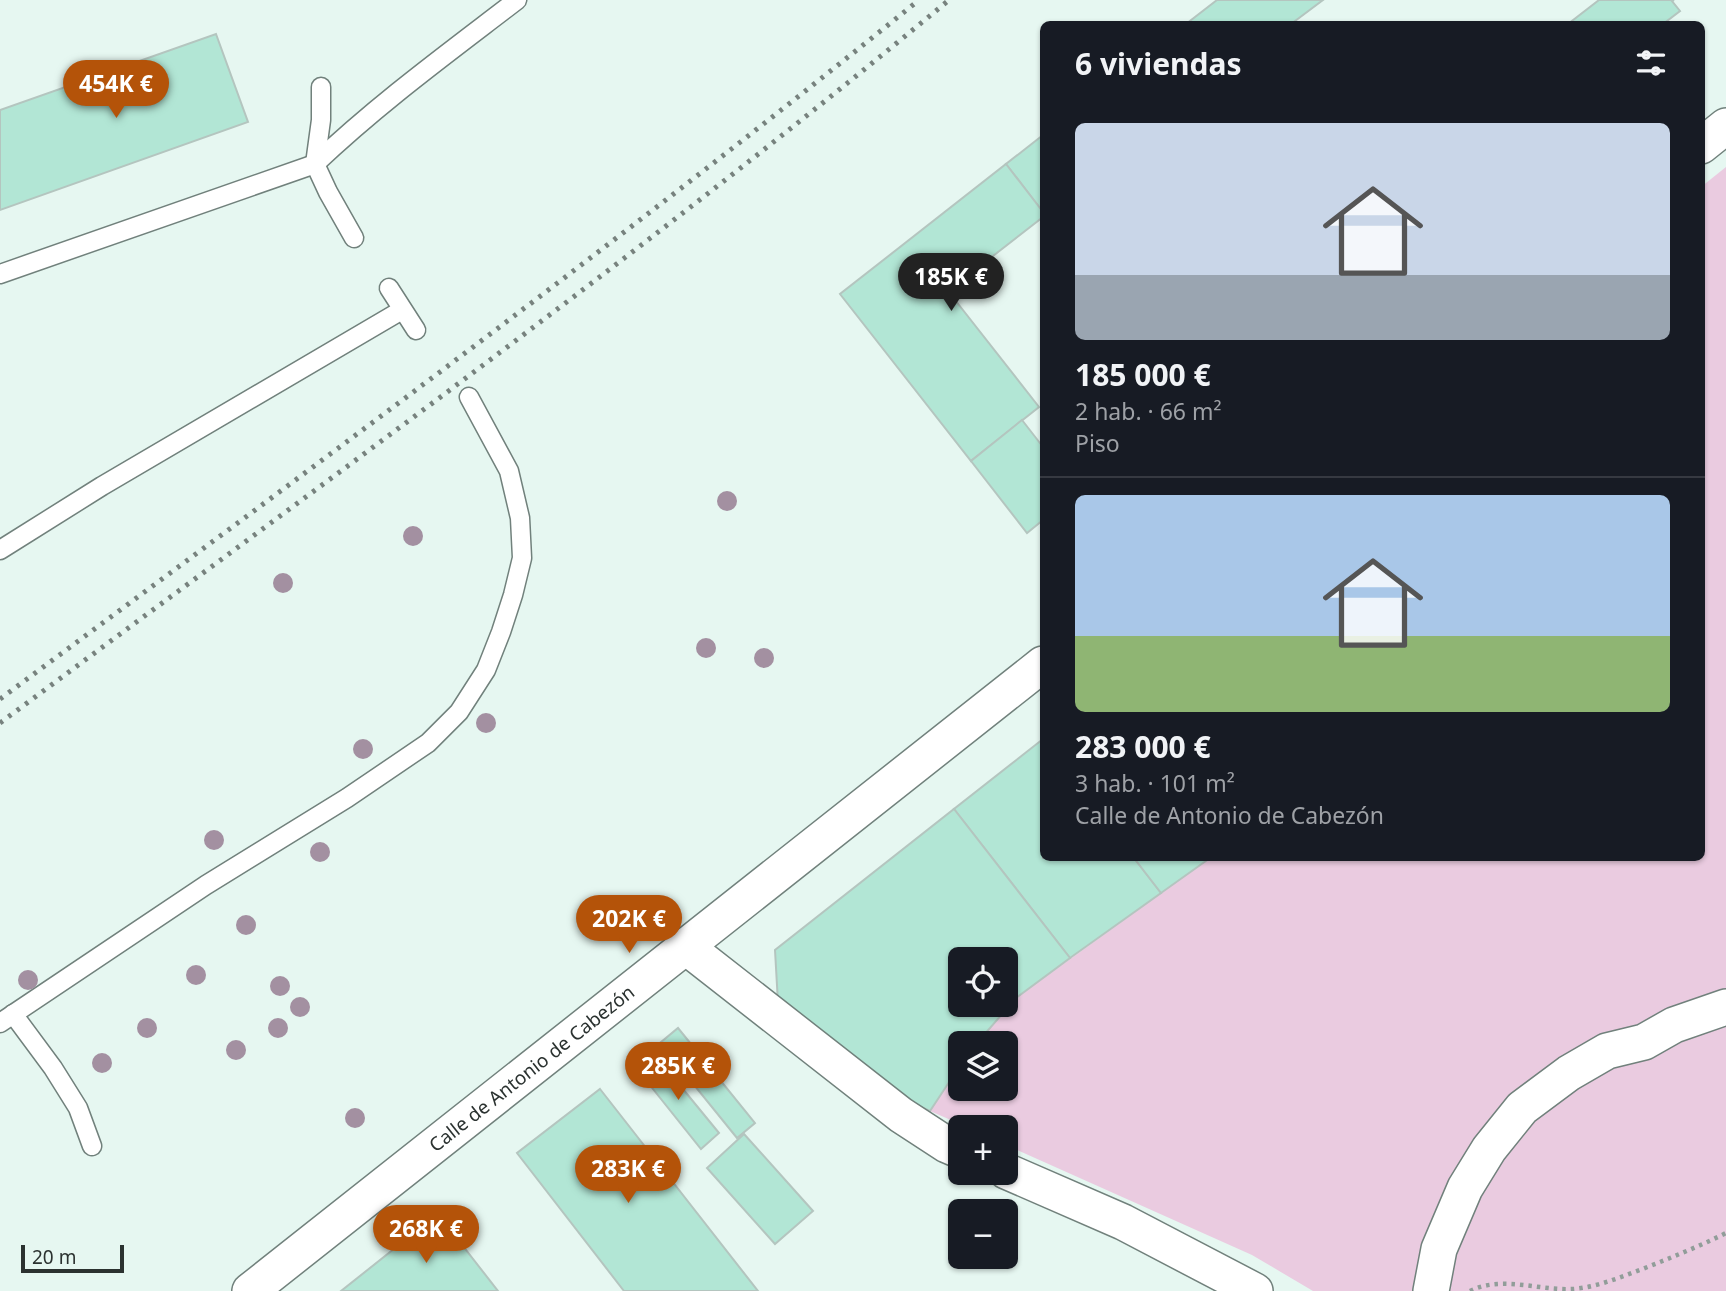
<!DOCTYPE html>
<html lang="es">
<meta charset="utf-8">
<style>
body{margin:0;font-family:"Noto Sans",sans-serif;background:#20242c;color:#f1f3f6;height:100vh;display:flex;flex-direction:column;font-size:26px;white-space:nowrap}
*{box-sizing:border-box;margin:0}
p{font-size:23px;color:#9ea1a6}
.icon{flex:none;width:38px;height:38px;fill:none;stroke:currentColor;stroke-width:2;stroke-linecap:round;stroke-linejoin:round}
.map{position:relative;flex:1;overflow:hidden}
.drawer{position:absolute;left:1040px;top:21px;width:665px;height:840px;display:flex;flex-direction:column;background:#171b24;border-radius:10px;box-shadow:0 2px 5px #0004}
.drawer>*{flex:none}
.buttons{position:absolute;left:948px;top:947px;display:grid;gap:14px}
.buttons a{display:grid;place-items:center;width:70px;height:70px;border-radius:10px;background:#171b24;box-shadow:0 2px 5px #0004;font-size:35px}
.scale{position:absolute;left:21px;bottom:18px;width:103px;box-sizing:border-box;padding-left:7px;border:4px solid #2b3230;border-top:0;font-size:19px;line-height:24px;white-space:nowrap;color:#2b3230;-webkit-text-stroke:5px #e6f7f1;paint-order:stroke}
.price{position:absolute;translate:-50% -60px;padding:0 16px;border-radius:24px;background:#b45309;color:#fff;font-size:23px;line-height:46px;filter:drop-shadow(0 2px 4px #0008)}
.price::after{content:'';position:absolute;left:50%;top:42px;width:21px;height:16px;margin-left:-10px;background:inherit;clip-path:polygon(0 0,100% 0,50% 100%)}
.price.current{background:#222;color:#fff}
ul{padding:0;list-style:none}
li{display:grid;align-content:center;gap:14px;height:371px;padding:0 35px}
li+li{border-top:2px solid #363941}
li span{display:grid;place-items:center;height:217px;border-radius:10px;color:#555}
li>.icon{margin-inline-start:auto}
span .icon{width:126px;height:126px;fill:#fffc;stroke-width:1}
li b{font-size:30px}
h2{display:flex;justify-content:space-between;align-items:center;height:84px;padding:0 35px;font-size:30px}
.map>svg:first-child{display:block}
</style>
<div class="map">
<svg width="1726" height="1291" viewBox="0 0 1726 1291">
<rect width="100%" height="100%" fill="#e6f7f1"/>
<polygon fill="#eacbe0" points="1726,167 1726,1291 1313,1291 1252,1255 1006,1145 1006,1127 967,1127 930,1111 961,1064 961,1088 1006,1088 1006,1043 977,1043 1016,998 1210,858 1701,858 1701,187"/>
<g fill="#b2e6d5" stroke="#b4c5bf" stroke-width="2" fill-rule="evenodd">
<polygon points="1217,0 1323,0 1291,24 1186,24"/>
<polygon points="1599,0 1674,0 1672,1 1680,11 1663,24 1568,24"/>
<polygon points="216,34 248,122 0,210 0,110"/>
<polygon points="1043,135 1043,212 1006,164"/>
<polygon points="1006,164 1043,212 1043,217 948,291 1039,407 971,461 840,294"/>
<polygon points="1022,420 1043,447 1043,520 1027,533 971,461"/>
<polygon points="1043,739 1043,858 1134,858 1161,893 1070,958 954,809"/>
<path d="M954 809 1070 958 1016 998 977 1043H961V1064L930 1111 896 1096 778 1003 775 950ZM961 959H1006V1004H961Z"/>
<polygon points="1134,858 1210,858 1161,893"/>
<polygon points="678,1028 755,1123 737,1138 660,1043"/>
<polygon points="655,1055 719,1133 701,1149 637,1069"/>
<polygon points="600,1089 758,1291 624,1291 517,1153"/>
<polygon points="744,1134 813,1211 775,1244 707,1168"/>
<polygon points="438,1214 498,1291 341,1291"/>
</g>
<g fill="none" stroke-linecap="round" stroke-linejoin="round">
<defs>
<g id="service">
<polyline points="321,87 321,120 315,164 328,192 354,238"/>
<path d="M0 274 315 164C378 104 448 53 517 0"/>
<polyline points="389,288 416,330"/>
<polyline points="0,550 102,486 402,310"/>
<polyline points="13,1014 53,1068 78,1108 92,1146"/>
<polyline points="0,1023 206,885 347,798 428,743 459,712 486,670 501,632 513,595 522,558 520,518 509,471 469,397"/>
</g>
<g id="minor">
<polyline points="1701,146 1726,126"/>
<polyline points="685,946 901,1115 947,1145 961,1151"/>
<polyline points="1006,1171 1123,1222 1255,1291"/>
<path id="s1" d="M250 1291 1043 664"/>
<polyline points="1431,1291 1439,1249 1465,1188 1489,1149 1522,1108 1569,1073 1607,1051 1644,1042 1674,1025 1726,1007"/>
</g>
</defs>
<use href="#service" stroke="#71817c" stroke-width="21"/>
<use href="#minor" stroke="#71817c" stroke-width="38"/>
<path stroke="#919d99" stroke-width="4.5" stroke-dasharray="3.5 5" stroke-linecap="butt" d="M1470 1291C1502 1275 1539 1291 1573 1289 1597 1287 1618 1278 1640 1270 1670 1258 1698 1247 1726 1233"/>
<use href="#service" stroke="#fff" stroke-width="18"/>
<use href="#minor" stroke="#fff" stroke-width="35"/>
<g stroke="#77827e" stroke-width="5" stroke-dasharray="3.5 7" stroke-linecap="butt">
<path d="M0 699C309 470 620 242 919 0"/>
<path d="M0 723C319 486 643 254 949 0"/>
</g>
</g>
<g fill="#a390a1">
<circle cx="727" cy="501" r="10"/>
<circle cx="413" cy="536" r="10"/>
<circle cx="283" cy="583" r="10"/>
<circle cx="706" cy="648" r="10"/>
<circle cx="764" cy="658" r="10"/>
<circle cx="486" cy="723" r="10"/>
<circle cx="363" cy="749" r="10"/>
<circle cx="214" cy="840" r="10"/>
<circle cx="320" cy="852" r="10"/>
<circle cx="246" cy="925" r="10"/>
<circle cx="196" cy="975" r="10"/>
<circle cx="28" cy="980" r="10"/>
<circle cx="280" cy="986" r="10"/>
<circle cx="300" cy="1007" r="10"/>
<circle cx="147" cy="1028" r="10"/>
<circle cx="278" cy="1028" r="10"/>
<circle cx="236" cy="1050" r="10"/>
<circle cx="102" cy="1063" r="10"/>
<circle cx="355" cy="1118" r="10"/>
</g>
<g text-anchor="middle" stroke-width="6" stroke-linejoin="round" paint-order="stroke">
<g font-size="19" fill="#2b3230" stroke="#e6f7f1">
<text dy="7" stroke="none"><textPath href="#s1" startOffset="359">Calle de Antonio de Cabezón</textPath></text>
</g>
</g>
</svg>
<div class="buttons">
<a><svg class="icon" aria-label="locate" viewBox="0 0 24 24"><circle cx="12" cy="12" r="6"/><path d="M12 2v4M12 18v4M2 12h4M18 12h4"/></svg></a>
<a><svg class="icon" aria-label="layers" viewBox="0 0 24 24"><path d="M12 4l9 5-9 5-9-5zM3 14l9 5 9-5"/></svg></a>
<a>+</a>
<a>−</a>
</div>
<div class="scale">20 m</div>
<b class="price" style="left:116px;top:120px">454K €</b>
<b class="price current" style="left:951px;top:313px">185K €</b>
<b class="price" style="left:629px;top:955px">202K €</b>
<b class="price" style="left:678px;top:1102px">285K €</b>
<b class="price" style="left:628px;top:1205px">283K €</b>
<b class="price" style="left:426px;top:1265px">268K €</b>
<section class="drawer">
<h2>6 viviendas<svg class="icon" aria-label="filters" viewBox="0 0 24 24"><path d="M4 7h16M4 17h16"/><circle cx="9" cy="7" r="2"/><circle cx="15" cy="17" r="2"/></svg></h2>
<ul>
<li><span style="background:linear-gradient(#c9d6e8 70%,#9aa5b1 0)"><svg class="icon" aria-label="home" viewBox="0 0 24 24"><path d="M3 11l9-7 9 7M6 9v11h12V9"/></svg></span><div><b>185 000 €</b><p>2 hab. · 66 m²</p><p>Piso</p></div></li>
<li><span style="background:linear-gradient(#a9c7e8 65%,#8fb573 0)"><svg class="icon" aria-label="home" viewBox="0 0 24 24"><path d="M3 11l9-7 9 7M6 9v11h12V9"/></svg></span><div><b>283 000 €</b><p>3 hab. · 101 m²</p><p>Calle de Antonio de Cabezón</p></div></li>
</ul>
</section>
</div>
